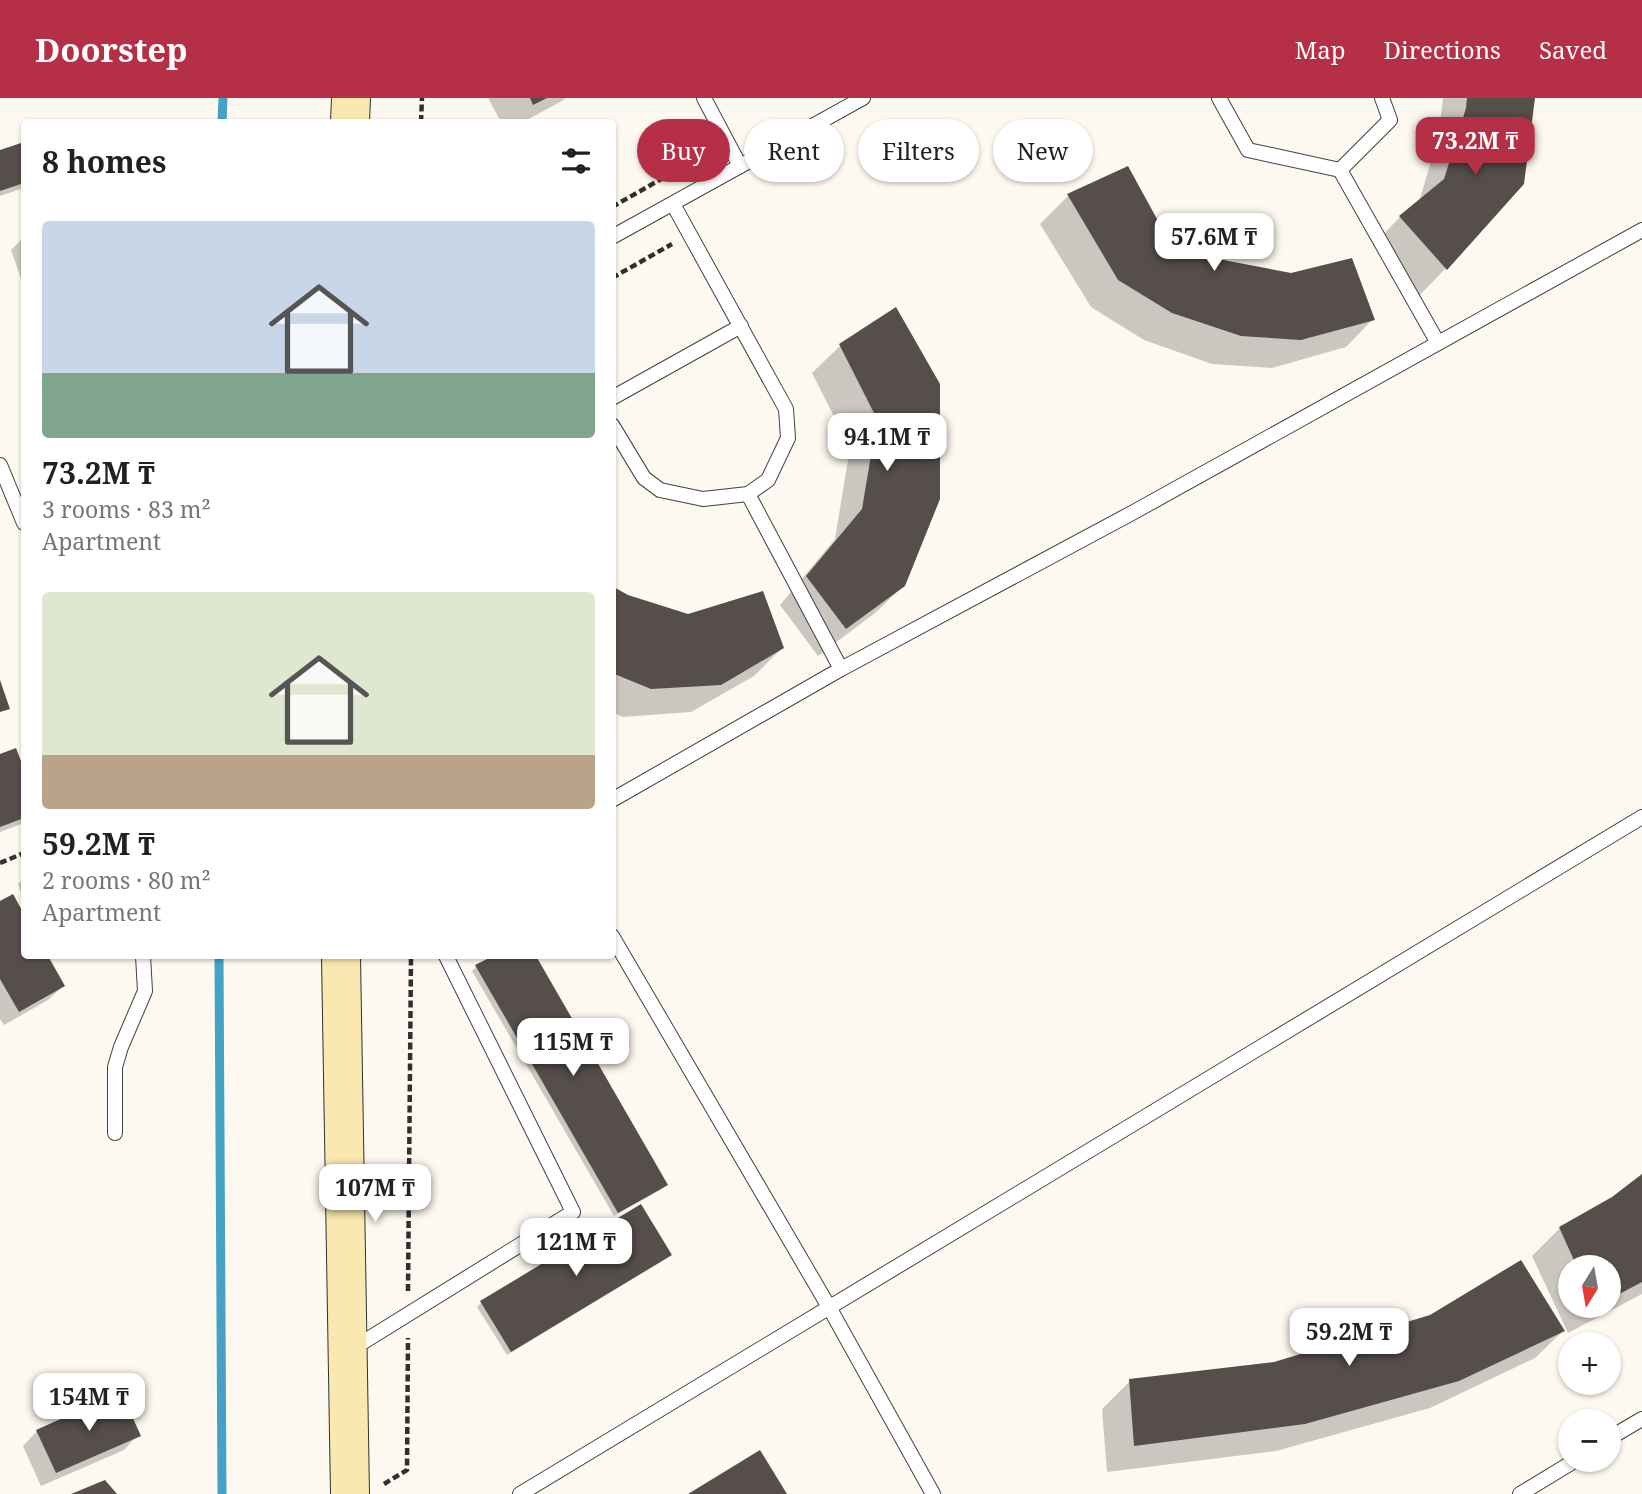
<!DOCTYPE html>
<meta charset="utf-8">
<style>
body{margin:0;font-family:"Noto Serif",serif;background:#f2f2f2;color:#202124;height:100vh;display:flex;flex-direction:column;font-size:26px;white-space:nowrap}
*{box-sizing:border-box;margin:0}
p{font-size:23px;color:#757577}
.icon{flex:none;width:38px;height:38px;fill:none;stroke:currentColor;stroke-width:2;stroke-linecap:round;stroke-linejoin:round}
.map{position:relative;flex:1;overflow:hidden}
.side{position:absolute;left:21px;top:21px;width:595px;height:840px;display:flex;flex-direction:column;background:#fff;border-radius:7px;box-shadow:0 2px 5px #0004}
.side>*{flex:none}
.guide{position:absolute;left:637px;top:21px;width:665px;height:63px;display:flex;gap:14px}
.needle{width:46px;rotate:191deg}
.fabs{position:absolute;left:1558px;top:1157px;display:grid;gap:14px}
.fabs a{display:grid;place-items:center;width:63px;height:63px;border-radius:50%;background:#fff;box-shadow:0 2px 5px #0004;font-size:35px}
.price{position:absolute;translate:-50% -60px;padding:0 16px;border-radius:14px;background:#fff;color:#222;font-size:23px;line-height:46px;filter:drop-shadow(0 2px 4px #0008)}
.price::after{content:'';position:absolute;left:50%;top:42px;width:21px;height:16px;margin-left:-10px;background:inherit;clip-path:polygon(0 0,100% 0,50% 100%)}
.price.current{background:#b52f47;color:#fff}
ul{padding:0;list-style:none}
li{display:grid;align-content:center;gap:14px;height:371px;padding:0 21px}
li span{display:grid;place-items:center;height:217px;border-radius:7px;color:#555}
li>.icon{margin-inline-start:auto}
span .icon{width:126px;height:126px;fill:#fffc;stroke-width:1}
li b{font-size:30px}
h2{display:flex;justify-content:space-between;align-items:center;height:84px;padding:0 21px;font-size:30px}
.tag{padding:0 24px;border-radius:32px;background:#fff;box-shadow:0 2px 5px #0004;font-size:24px;line-height:63px}
.tag.current{background:#b52f47;color:#fff}
header{display:flex;align-items:center;gap:42px;box-sizing:border-box;height:98px;padding:0 35px;background:#b52f47;color:#fff}
header strong{font-size:33px}
nav{display:flex;gap:38px;margin-inline-start:auto;font-size:24px}
.map>svg:first-child{display:block}
</style>
<header>
<strong>Doorstep</strong>
<nav><a>Map</a><a>Directions</a><a>Saved</a></nav>
</header>
<div class="map">
<svg width="1642" height="1396" viewBox="0 0 1642 1396">
<rect width="100%" height="100%" fill="#fef9f0"/>
<g fill="#0003" fill-rule="evenodd">
<polygon points="488,0 566,0 562,3 523,24 501,24"/>
<polygon points="1443,0 1533,0 1522,86 1445,171 1418,199 1373,147 1400,119 1419,104 1438,39"/>
<polygon points="22,46 24,52 24,90 0,98 0,54"/>
<polygon points="1127,70 1162,134 1218,162 1373,221 1346,249 1272,270 1212,266 1144,242 1091,209 1040,126 1068,98"/>
<polygon points="24,141 24,186 23,186 11,152 21,142"/>
<polygon points="896,212 904,487 875,515 818,558 780,507 835,441 850,350 812,275 840,248"/>
<polygon points="612,490 627,499 782,550 754,578 691,614 623,619 612,614"/>
<polygon points="15,652 24,676 24,725 0,734 0,658"/>
<polygon points="24,780 24,803 18,786"/>
<polygon points="12,798 24,820 24,858 46,858 63,888 48,902 4,927 0,921 0,805"/>
<polygon points="496,858 534,858 666,1087 662,1091 614,1118 472,873 476,869"/>
<path d="M1642 1078V1196L1568 1235 1532 1158 1560 1130 1613 1100ZM1570 1169H1608V1208H1570Z"/>
<polygon points="665,1161 507,1257 477,1209 481,1205"/>
<polygon points="1563,1233 1535,1260 1430,1310 1276,1353 1107,1374 1102,1311 1130,1283"/>
<polygon points="37,1333 138,1337 124,1352 41,1388 23,1348"/>
</g>
<g fill="none" stroke-linecap="round" stroke-linejoin="round">
<g stroke="#44a2c4" stroke-width="9">
<polyline points="222,24 223,0"/>
<polyline points="219,858 222,1396"/>
</g>
</g>
<g fill="#564e4b">
<polygon points="530,0 547,0 533,7"/>
<polygon points="1467,0 1535,0 1524,86 1447,172 1399,118 1444,81 1466,10"/>
<polygon points="24,44 24,85 0,93 0,52"/>
<polygon points="1128,68 1163,132 1218,161 1291,175 1352,160 1375,222 1301,242 1241,238 1172,215 1118,182 1067,96"/>
<polygon points="896,209 940,286 940,401 905,488 846,531 806,478 862,411 877,321 839,246"/>
<polygon points="612,488 628,497 688,516 763,493 784,550 721,587 651,591 612,575"/>
<polygon points="0,582 10,611 0,614"/>
<polygon points="16,650 24,671 24,720 0,729 0,656"/>
<polygon points="13,796 24,816 24,858 48,858 65,888 19,914 0,881 0,803"/>
<polygon points="493,858 536,858 668,1087 618,1115 475,867"/>
<polygon points="1642,1076 1642,1184 1608,1202 1608,1169 1577,1169 1559,1129 1612,1099"/>
<polygon points="641,1106 672,1157 511,1254 480,1203"/>
<polygon points="1521,1162 1565,1233 1459,1283 1305,1326 1134,1348 1129,1281 1274,1264 1430,1217"/>
<polygon points="121,1294 141,1338 56,1375 36,1332"/>
<polygon points="760,1352 787,1396 688,1396"/>
<polygon points="105,1382 117,1396 71,1396"/>
</g>
<g fill="none" stroke-linecap="round" stroke-linejoin="round">
<defs>
<g id="lane">
<polyline points="704,0 740,68"/>
<polyline points="1219,0 1248,52 1340,72"/>
<polyline points="1382,0 1390,22 1340,72 1438,245"/>
<polyline points="612,139 863,0"/>
<polyline points="612,300 741,228"/>
<polyline points="612,327 644,380 660,392 703,401 748,396 768,382 788,340 786,311 673,106"/>
<polyline points="0,367 24,425"/>
<polyline points="748,396 841,571"/>
<polyline points="612,702 841,571 1132,415 1642,132"/>
<polyline points="612,838 829,1209 933,1396"/>
<polyline points="115,1035 115,969 121,949 145,893 143,858"/>
<polyline points="352,1251 573,1114 446,858"/>
<polyline points="1608,1341 1642,1321"/>
<polyline points="520,1396 1642,719"/>
<polyline points="1520,1396 1576,1362"/>
</g>
<g id="secondary">
<polyline points="350,24 351,0"/>
<polyline points="341,858 350,1396"/>
</g>
</defs>
<use href="#lane" stroke="#414141" stroke-width="16"/>
<use href="#secondary" stroke="#303030" stroke-width="40"/>
<g stroke="#303030" stroke-width="4.5" stroke-dasharray="7 3.5" stroke-linecap="butt">
<polyline points="421,24 422,0"/>
<polyline points="612,109 709,54"/>
<polyline points="612,180 672,146"/>
<polyline points="0,765 24,755"/>
<polyline points="408,1193 411,858"/>
<polyline points="384,1386 407,1372 408,1240"/>
</g>
<use href="#lane" stroke="#fff" stroke-width="14"/>
<use href="#secondary" stroke="#f9e8b0" stroke-width="38"/>
</g>
</svg>
<div class="fabs">
<a><svg class="needle" viewBox="-14 -14 28 28"><path d="M0-13l5 13h-10z" fill="#e53935"/><path d="M0 13l5-13h-10z" fill="#757577"/></svg></a>
<a>+</a>
<a>−</a>
</div>
<b class="price current" style="left:1475px;top:79px">73.2M ₸</b>
<b class="price" style="left:1214px;top:175px">57.6M ₸</b>
<b class="price" style="left:887px;top:375px">94.1M ₸</b>
<b class="price" style="left:573px;top:980px">115M ₸</b>
<b class="price" style="left:375px;top:1126px">107M ₸</b>
<b class="price" style="left:576px;top:1180px">121M ₸</b>
<b class="price" style="left:1349px;top:1270px">59.2M ₸</b>
<b class="price" style="left:89px;top:1335px">154M ₸</b>
<div class="guide">
<a class="tag current">Buy</a>
<a class="tag">Rent</a>
<a class="tag">Filters</a>
<a class="tag">New</a>
</div>
<section class="side">
<h2>8 homes<svg class="icon" aria-label="filters" viewBox="0 0 24 24"><path d="M4 7h16M4 17h16"/><circle cx="9" cy="7" r="2"/><circle cx="15" cy="17" r="2"/></svg></h2>
<ul>
<li><span style="background:linear-gradient(#c9d6e8 70%,#7fa58c 0)"><svg class="icon" aria-label="home" viewBox="0 0 24 24"><path d="M3 11l9-7 9 7M6 9v11h12V9"/></svg></span><div><b>73.2M ₸</b><p>3 rooms · 83 m²</p><p>Apartment</p></div></li>
<li><span style="background:linear-gradient(#dfe7d0 75%,#b9a48a 0)"><svg class="icon" aria-label="home" viewBox="0 0 24 24"><path d="M3 11l9-7 9 7M6 9v11h12V9"/></svg></span><div><b>59.2M ₸</b><p>2 rooms · 80 m²</p><p>Apartment</p></div></li>
</ul>
</section>
</div>
